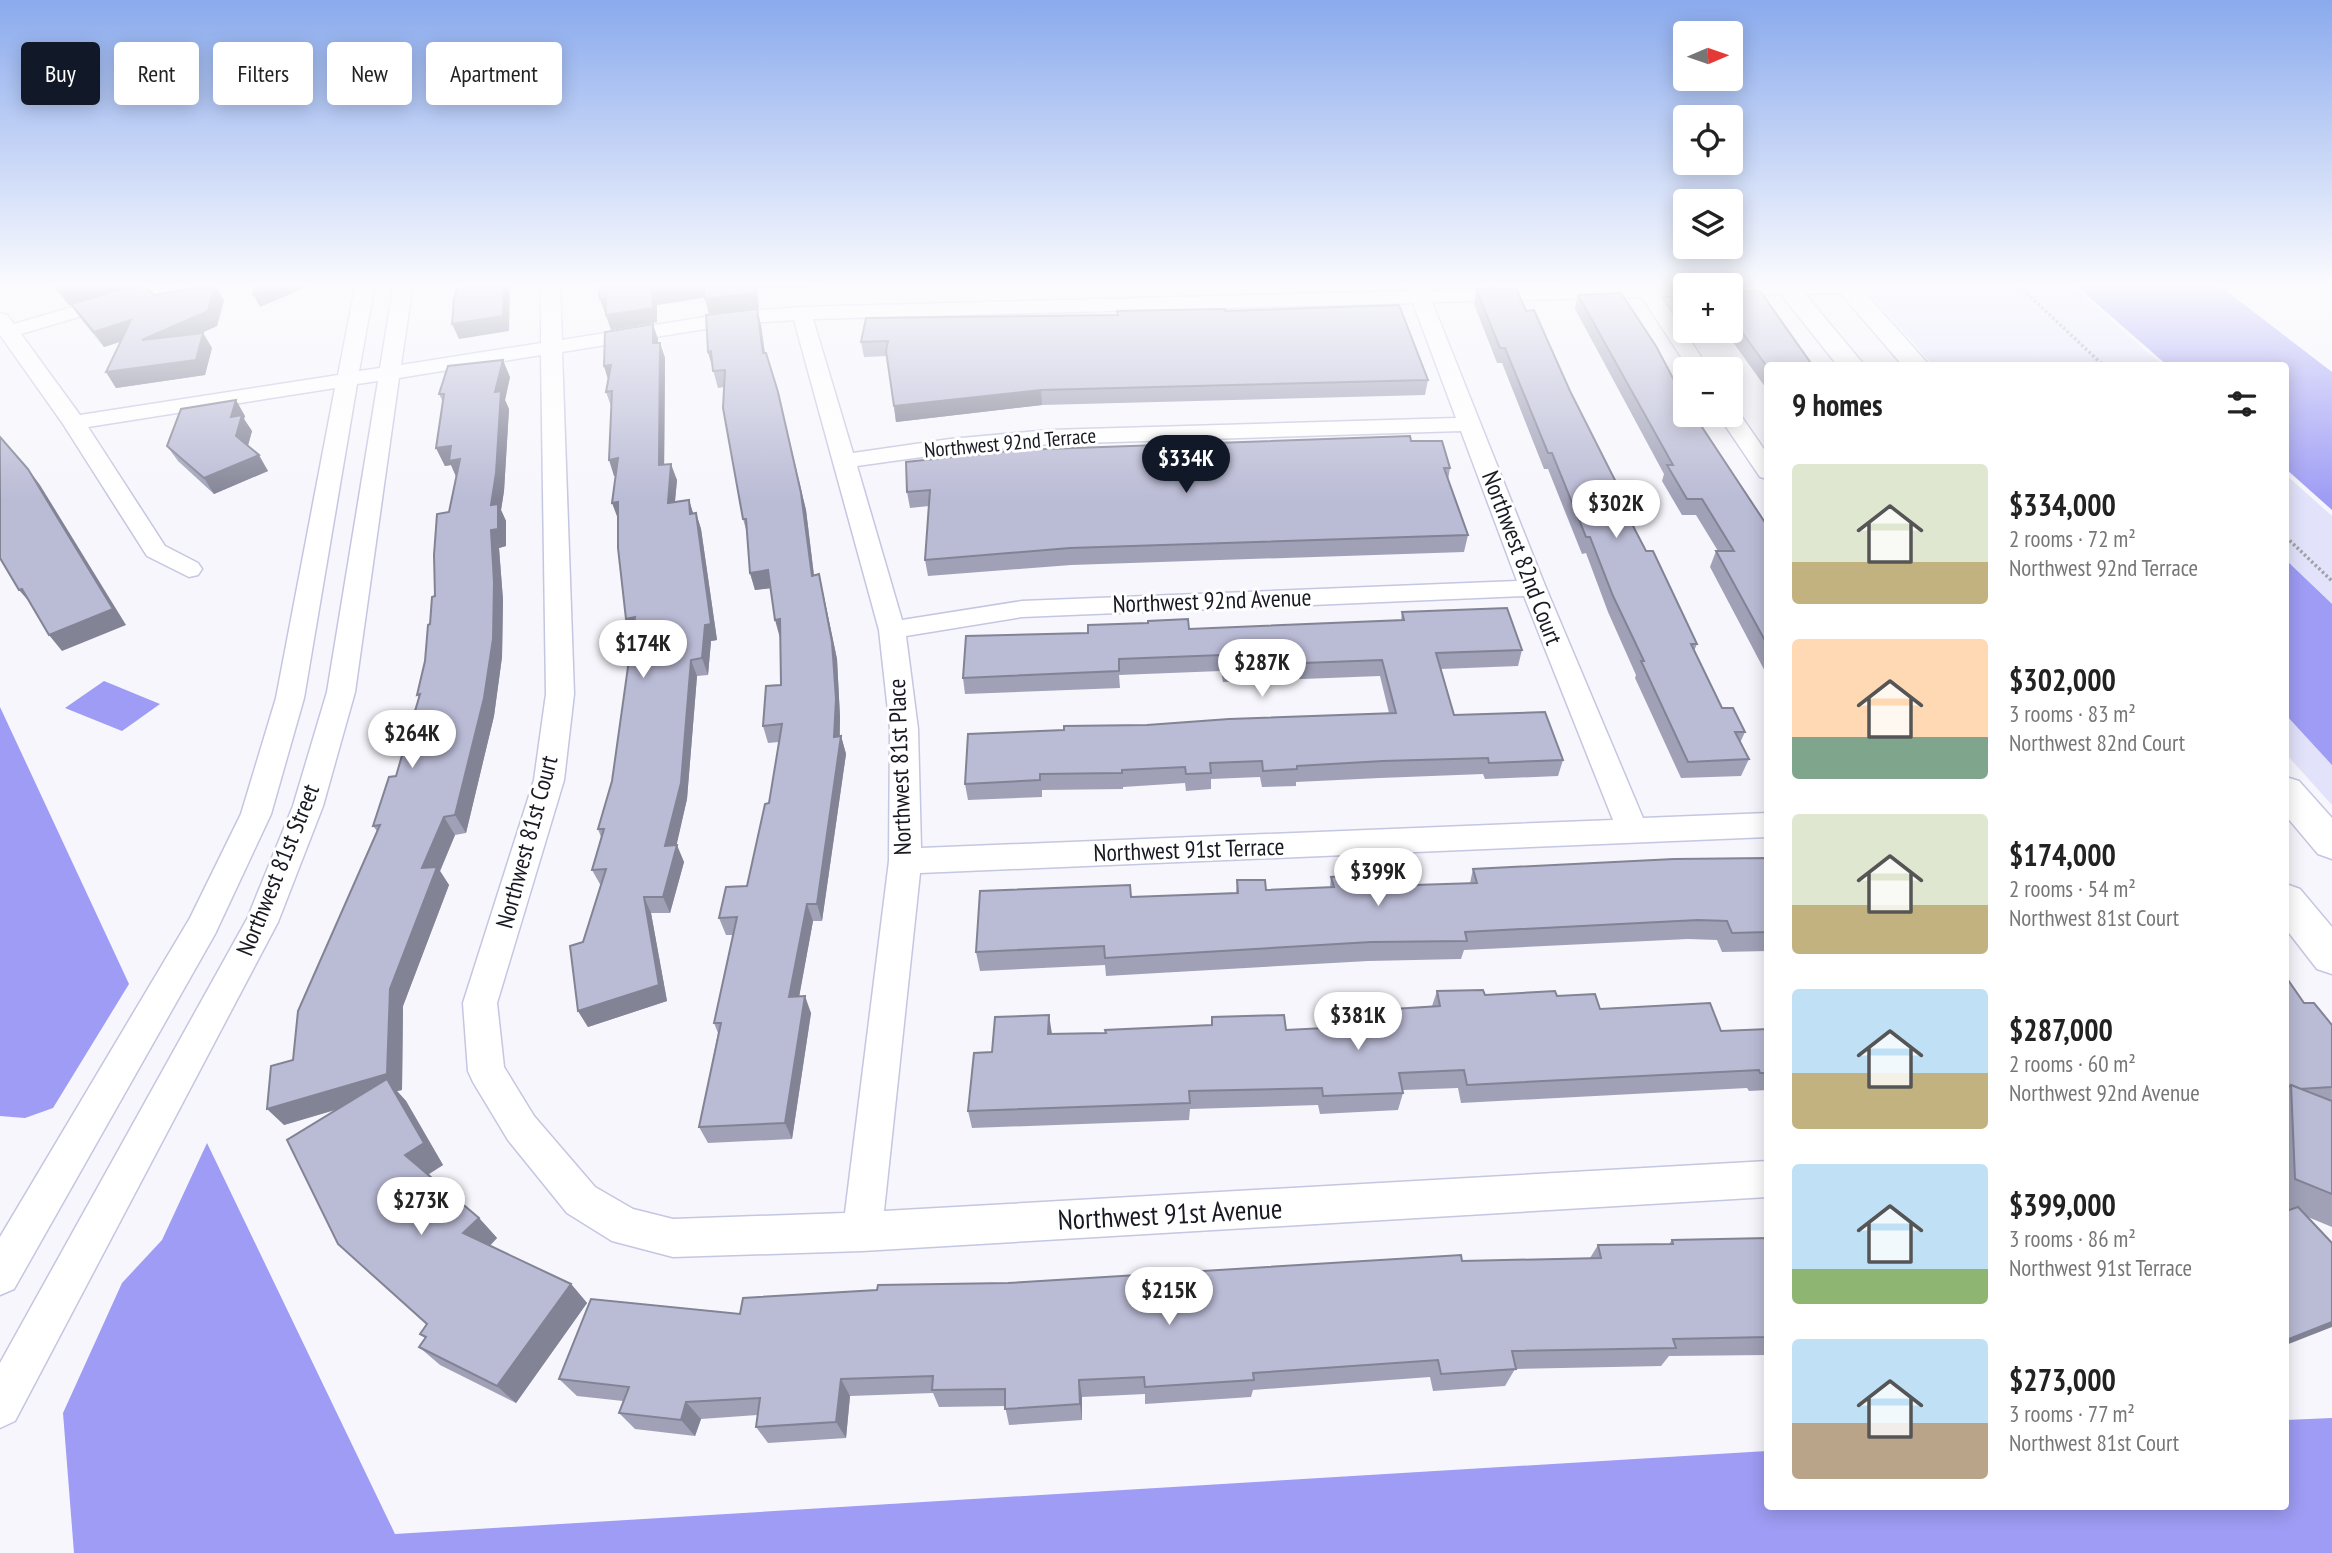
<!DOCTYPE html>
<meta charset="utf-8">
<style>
body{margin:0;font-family:"PT Sans Narrow",sans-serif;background:#f2f2f2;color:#222;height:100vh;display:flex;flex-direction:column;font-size:26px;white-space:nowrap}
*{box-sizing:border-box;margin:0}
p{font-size:23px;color:#767676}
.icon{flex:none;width:38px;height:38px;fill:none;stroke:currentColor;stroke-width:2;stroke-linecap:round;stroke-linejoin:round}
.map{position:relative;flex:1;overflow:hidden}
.details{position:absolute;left:1764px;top:362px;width:525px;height:1148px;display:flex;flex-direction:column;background:#fff;border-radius:7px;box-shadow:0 4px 18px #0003}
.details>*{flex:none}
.hud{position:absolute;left:21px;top:42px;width:665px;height:63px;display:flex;gap:14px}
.needle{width:46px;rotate:88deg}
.tools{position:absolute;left:1673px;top:21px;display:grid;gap:14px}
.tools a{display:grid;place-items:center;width:70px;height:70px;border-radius:7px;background:#fff;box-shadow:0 4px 18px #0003;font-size:35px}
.price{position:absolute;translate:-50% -60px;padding:0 16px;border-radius:24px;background:#fff;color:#222;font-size:23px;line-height:46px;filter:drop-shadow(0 2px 4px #0008)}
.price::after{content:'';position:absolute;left:50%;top:42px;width:21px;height:16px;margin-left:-10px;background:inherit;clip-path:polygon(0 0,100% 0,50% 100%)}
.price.active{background:#111827;color:#fff}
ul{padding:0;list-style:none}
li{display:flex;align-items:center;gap:21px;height:175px;padding:0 28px}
li span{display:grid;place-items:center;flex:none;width:196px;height:140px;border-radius:7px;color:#555}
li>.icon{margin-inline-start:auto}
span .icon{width:84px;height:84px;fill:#fffc;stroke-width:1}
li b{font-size:30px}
h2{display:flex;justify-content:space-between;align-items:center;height:84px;padding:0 28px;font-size:30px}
.pill{padding:0 24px;border-radius:7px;background:#fff;box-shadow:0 4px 18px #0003;font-size:24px;line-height:63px}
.pill.active{background:#111827;color:#fff}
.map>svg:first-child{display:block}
</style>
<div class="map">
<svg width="2332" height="1553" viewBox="0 0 2332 1553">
<rect width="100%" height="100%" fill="#f6f6fc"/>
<g fill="#e2e3fb">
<polygon points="1860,283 2069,283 2163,366 1934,366"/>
<polygon points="2286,475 2332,516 2332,805 2286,754"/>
</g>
<g fill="#9e9cf4">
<polygon points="2073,283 2216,283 2332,372 2332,510 2286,469 2286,366 2168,366"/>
<polygon points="2286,560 2332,604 2332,765 2286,715"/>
<polygon points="104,681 160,704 122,731 65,708"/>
<polygon points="0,707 129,984 53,1108 25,1118 0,1116"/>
<polygon points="207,1143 395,1534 1767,1451 1768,1507 2286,1507 2286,1420 2332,1418 2332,1553 74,1553 63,1413 122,1283 162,1240"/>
</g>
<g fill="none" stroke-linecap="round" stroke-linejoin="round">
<defs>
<g id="minor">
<path d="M154 283H183L180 287 21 334 80 415 338 375 356 283H375L359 371 380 368 394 283H413L401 365 541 343V283H560L562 340 736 312 802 307 1409 291 1406 283H1424L1428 291 1685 284 1689 285H1685V296H1661L1709 369H1689L1642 297 1432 302 1546 588 1643 818 1768 813V837L920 873 884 1211 1768 1161V1197L862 1251 673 1257 612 1241 567 1213 508 1140 473 1082 468 1071 463 1003 534 780 546 694 541 355 399 378 355 692 323 806 278 922 15 1421 0 1428V1363L247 919 293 806 327 692 378 381 357 384 304 698 271 814 215 934 14 1289 0 1295V1237L190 918 241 814 276 698 335 388 88 427 165 546 198 563 202 569 198 575 189 577 147 556 63 424 0 335V313L7 315 14 324ZM1413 303 1456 418 1050 430 950 439 853 453 813 319ZM794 320 879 630 890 729 889 861 845 1213 673 1219 633 1209 595 1187 534 1116 504 1067 497 1003 564 780 574 694 562 352 736 324ZM1461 431 1517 581 1022 601 902 620 857 466 950 453 1050 444ZM1524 596 1613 820 921 848 918 729 906 636 1022 617Z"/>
<polygon points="1731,283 1854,283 1858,287 1848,293 1731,295 1731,285 1724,285"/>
<polygon points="1731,409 1737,410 1768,455 1768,479 1760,477 1718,415 1731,415"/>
</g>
<g id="major">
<polygon points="1772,283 1796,283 1865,366 1838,366"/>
<polygon points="1832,283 1856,283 1930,366 1903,366"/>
<polygon points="2286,777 2299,781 2332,818 2332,859 2318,854 2286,816"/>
<polygon points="2286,884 2300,889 2332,927 2332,974 2317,969 2286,929"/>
</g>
</defs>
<use href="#minor" stroke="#c5c6e1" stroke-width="3"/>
<use href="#major" stroke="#c5c6e1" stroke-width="3"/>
<g stroke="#a1a2a9" stroke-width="3.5" stroke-dasharray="2.5 2.5" stroke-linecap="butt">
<polyline points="2016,283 2104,366"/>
<polyline points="2286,537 2332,581"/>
</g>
<use href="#minor" fill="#fff" fill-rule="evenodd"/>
<use href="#major" fill="#fff" fill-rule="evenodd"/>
</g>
<g fill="#a0a1b7">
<polygon points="50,283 137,283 154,295 224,300 217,326 202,333 203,333 212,348 205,375 116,388 106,372 120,342 104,347 81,319 71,305 69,305"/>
<polygon points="598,283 992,283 757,289 759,308 709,314 705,297 657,305 657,322 611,330 605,313"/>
<polygon points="1465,283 1507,283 1506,286 1468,287"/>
<polygon points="1476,289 1526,311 1570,391 1624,498 1622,505 1646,551 1697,644 1694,651 1722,708 1745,732 1740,743 1749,759 1741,776 1681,778 1635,678 1636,675 1608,612 1586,553 1582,554 1548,469 1544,469 1502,363 1497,363 1474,304"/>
<polygon points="1731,292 1768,366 1768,391 1725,331 1731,331"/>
<polygon points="1578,295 1685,401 1768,527 1768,677 1710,567 1716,551 1718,551 1696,515 1682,515 1662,481 1664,474 1575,309"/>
<polygon points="1225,311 1428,380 1425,395 1042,405 896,422 887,356 864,357 861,342 1118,315"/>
<polygon points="653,324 658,343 660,343 665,358 664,465 677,480 675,502 689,500 693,514 696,513 701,529 717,640 711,641 708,675 697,676 687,799 676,845 684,862 670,913 651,913 667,1001 588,1027 578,1011 583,942 601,886 592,870 601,837 598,829 612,781 632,635 618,519 616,475 614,476 611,406 606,392 608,379 604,366"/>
<polygon points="761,325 765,353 806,510 814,575 819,574 823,592 837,659 840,717 840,736 841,736 846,754 822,921 813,921 799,996 811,1013 792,1139 708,1143 699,1127 718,1033 714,1023 733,935 726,935 719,918 747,886 769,803 779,742 768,743 763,726 781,685 781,638 770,588 755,590 750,573 747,533 743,519 724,387 718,388 708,352"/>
<polygon points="510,377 505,400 509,409 504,491 501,510 506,521 506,546 499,548 503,600 502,657 494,716 466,833 455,835 440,871 449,885 403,1006 402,1090 397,1091 406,1101 443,1165 428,1175 479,1218 497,1238 490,1246 571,1284 587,1303 516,1403 440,1365 419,1347 425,1338 420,1334 427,1324 339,1109 284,1125 293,1060 377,831 373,826 396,776 419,698 417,695 425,661 449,512 457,477 451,465 445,466 436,448 443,402 439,394"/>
<polygon points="245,416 244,419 252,431 248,446 268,471 214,494 178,461 167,446"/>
<polygon points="1411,441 1450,468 1448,480 1468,535 1464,552 1071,565 928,576 925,560 929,506 910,508 907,492"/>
<polygon points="1402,612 1522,650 1518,666 1441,669 1454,715 1563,760 1558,776 1485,779 1483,774 1380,778 1296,782 1296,786 1262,787 1260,777 1211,779 1211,789 1186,791 1185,783 1123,787 1123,789 1042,790 1042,797 968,800 965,784 1064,730 1389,713 1380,676 1223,682 1221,671 1119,675 1120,688 965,694 963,678 1088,633 1401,621"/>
<polygon points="1768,858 1768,951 1722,952 1717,940 1688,939 1464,950 1461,959 1368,961 1106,976 1105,965 980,971 976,952 1131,897 1236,893 1237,880 1266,890 1330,887 1331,877 1414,885 1470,883 1473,869"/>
<polygon points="2286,977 2304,1003 2332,1025 2332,1227 2286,1208"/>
<polygon points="1437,991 1485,995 1557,996 1600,1009 1721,1031 1768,1029 1768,1090 1749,1091 1747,1088 1461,1103 1458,1088 1403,1090 1403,1093 1398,1110 1320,1114 1318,1105 1190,1109 1189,1120 972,1128 968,1111 992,1052 1052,1034 1106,1033 1212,1025 1212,1017 1286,1030 1359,1027 1362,1011 1432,1006"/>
<polygon points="1768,1238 1768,1355 1669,1356 1661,1366 1515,1369 1505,1386 1433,1391 1430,1377 1253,1390 1251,1397 1145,1404 1145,1394 1082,1397 1082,1420 1009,1425 1005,1406 939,1407 933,1393 850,1396 846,1438 768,1443 756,1427 757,1415 701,1419 695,1436 635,1429 619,1413 623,1401 577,1396 559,1379 740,1314 1008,1283 1462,1261 1590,1258 1598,1245 1669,1244 1672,1240"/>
</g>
<g fill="#828395">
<polygon points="88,283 137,283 139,285 69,305 59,291"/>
<polygon points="278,283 316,283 260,307 253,294"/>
<polygon points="504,283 510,283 509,331 459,339 452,324"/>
<polygon points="704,283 708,297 657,305 657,322 611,330 606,315 652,290"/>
<polygon points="755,283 759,308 709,314 705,299"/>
<polygon points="215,285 224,300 217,326 151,355 142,340"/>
<polygon points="606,298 611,312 605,313 600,299"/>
<polygon points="757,309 761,325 767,370 763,353"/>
<polygon points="131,320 140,335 104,347 94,332"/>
<polygon points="653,324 658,339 658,359 653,343"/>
<polygon points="203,333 212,348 205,375 116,388 106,372"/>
<polygon points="660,343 665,358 664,481 659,465"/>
<polygon points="711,351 713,368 708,352"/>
<polygon points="503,360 510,377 505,400 509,409 504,491 501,510 506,521 506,546 499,548 503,600 502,657 494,716 466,833 455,815 491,530 495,392"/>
<polygon points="611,365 609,382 604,366"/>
<polygon points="1041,390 1042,405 896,422 894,406"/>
<polygon points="236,400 245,416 244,419 252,431 246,452 236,436 231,417"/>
<polygon points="782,409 806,510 816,593 812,576"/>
<polygon points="451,446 460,459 457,479 451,465 445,466 436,448"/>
<polygon points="259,455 268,471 214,494 204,478"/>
<polygon points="618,458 624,474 614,476 609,460"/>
<polygon points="671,464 677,480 673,520 668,503"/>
<polygon points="28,469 40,485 126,625 62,651 49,635"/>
<polygon points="689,500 694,516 690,514"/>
<polygon points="618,502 618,519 612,503"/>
<polygon points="696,513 701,529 717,640 711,641 708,675 702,658"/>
<polygon points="768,570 773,588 755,590 750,573"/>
<polygon points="819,574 837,659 840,717 839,749 841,736 846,754 822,921 817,904"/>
<polygon points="22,589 33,606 19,590"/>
<polygon points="635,617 632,635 626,619"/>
<polygon points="780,619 780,638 775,620"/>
<polygon points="691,660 697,676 687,799 673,861 677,845 684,862 670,913 663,897 665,846"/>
<polygon points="444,817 455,835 440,871 449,885 403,1006 402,1090 397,1091 406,1101 443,1165 425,1176 405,1155 394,1092 284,1125 267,1109 390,989 422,868"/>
<polygon points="644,897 651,913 667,1001 588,1027 578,1011"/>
<polygon points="807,904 813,921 796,1014 789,997"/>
<polygon points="805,996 811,1013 792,1139 785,1123"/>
<polygon points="1049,1015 1052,1034 1048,1034"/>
<polygon points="479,1218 497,1238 482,1253 463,1233"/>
<polygon points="571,1284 587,1303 516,1403 497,1386"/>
<polygon points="2332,1322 2332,1327 2286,1345 2286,1340"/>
<polygon points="841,1379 850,1396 846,1438 836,1422"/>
<polygon points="1079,1380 1082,1397 1082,1420 1080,1404"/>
<polygon points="686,1402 701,1419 695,1436 681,1420"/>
</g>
<g fill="#babbd5" stroke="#828395" stroke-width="2">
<polygon points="52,283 88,283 59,291"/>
<polygon points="143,283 154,295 215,285 208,311 142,340 203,333 196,360 106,372 131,320 94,332 71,304"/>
<polygon points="256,283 278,283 253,294"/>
<polygon points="459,283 504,283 503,316 452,324 454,299"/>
<polygon points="598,283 702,283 652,290 653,308 606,315 606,298 600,299"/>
<polygon points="704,283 754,283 756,293 705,299"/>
<polygon points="1516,288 1526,311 1534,310 1570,391 1624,498 1619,499 1646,551 1653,551 1697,644 1691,644 1722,708 1733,708 1745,732 1735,732 1749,759 1688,762 1641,661 1644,661 1613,596 1590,537 1586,537 1552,453 1548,453 1505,348 1500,348 1476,289"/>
<polygon points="1760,291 1813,366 1768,366 1768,368 1731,317 1731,292"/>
<polygon points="1621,293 1656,346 1685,401 1685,415 1694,415 1768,527 1768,646 1716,551 1734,551 1702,499 1687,499 1667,465 1673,465 1578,295"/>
<polygon points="1399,305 1428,380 1041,390 894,406 886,351 888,341 861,342 866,318 1118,315 1117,311 1225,309 1225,311"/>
<polygon points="757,309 763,353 766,353 778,392 801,493 812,576 819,574 832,642 836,699 834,737 841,736 817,904 807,904 789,997 805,996 785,1123 699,1127 721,1023 714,1023 737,917 719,918 726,887 747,886 765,804 769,803 782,724 763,726 766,686 781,685 780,619 775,620 768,570 750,573 746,519 743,519 723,408 725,370 713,371 711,351 708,352 706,315"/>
<polygon points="653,324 653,343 660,343 659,465 671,464 668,503 689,500 690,514 696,513 711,624 705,625 702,658 691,660 681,783 665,846 677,845 663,897 644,897 659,985 578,1011 570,946 583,942 606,869 592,870 604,829 598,829 612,781 635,617 626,619 618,548 618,502 612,503 618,458 609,460 612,391 606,392 611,365 604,366 605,332"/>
<polygon points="503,360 495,392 501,391 496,473 491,505 498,504 498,529 491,530 494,582 493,639 484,698 455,815 444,817 422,868 437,867 390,989 387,1074 267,1109 271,1066 293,1060 298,1011 380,825 373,826 389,777 396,776 420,694 417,695 425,661 428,625 430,624 432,597 435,596 434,555 437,514 449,512 460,459 449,461 451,446 436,448 444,394 439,394 448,366"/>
<polygon points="236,400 231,417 242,415 236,436 259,455 204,478 167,446 181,409"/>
<polygon points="1410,436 1411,441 1442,441 1450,468 1444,468 1468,535 1070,548 925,560 930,490 907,492 906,462 1018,450"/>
<polygon points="0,437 28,469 113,609 49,635 22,589 19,590 0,558"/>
<polygon points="1507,608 1522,650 1436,653 1454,715 1545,712 1563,760 1489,763 1488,758 1383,761 1297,766 1297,769 1263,771 1262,761 1210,763 1211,773 1186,774 1185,767 1122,770 1122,773 1040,774 1040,780 965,784 968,734 1064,730 1064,726 1147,725 1229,719 1396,713 1382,660 1223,666 1222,655 1119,659 1119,671 963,678 966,636 1088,633 1088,625 1148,623 1148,621 1188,619 1189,629 1404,620 1402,612"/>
<polygon points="1768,858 1768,932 1732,933 1727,921 1698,920 1465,932 1467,941 1371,942 1105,958 1104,946 976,952 980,891 1130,885 1131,897 1238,893 1237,880 1265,880 1266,890 1334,887 1331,877 1374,874 1412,874 1414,885 1477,883 1473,869 1674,859"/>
<polygon points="2286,977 2304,1003 2314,1003 2332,1025 2332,1087 2299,1089 2291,1085 2286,1089"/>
<polygon points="1483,990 1485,995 1555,991 1557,996 1595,994 1600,1009 1710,1003 1721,1031 1768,1029 1768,1073 1760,1073 1759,1070 1467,1085 1464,1070 1399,1073 1403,1093 1323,1096 1322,1088 1189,1091 1190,1103 968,1111 974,1053 992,1052 995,1017 1049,1015 1048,1034 1106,1033 1105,1030 1212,1025 1212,1017 1284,1015 1286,1030 1364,1026 1362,1011 1440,1006 1437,991"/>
<polygon points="387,1079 424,1143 405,1155 479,1218 463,1233 571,1284 497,1386 419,1347 426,1337 420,1334 427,1324 338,1244 287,1140"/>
<polygon points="2291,1085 2332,1101 2332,1194 2295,1179"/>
<polygon points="2298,1207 2332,1243 2332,1322 2286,1340 2286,1211"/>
<polygon points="1768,1238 1768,1337 1673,1339 1676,1348 1512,1351 1516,1369 1441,1374 1438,1360 1253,1373 1254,1380 1145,1387 1144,1377 1079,1380 1080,1404 1005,1409 1005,1389 932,1390 933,1376 841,1379 836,1422 756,1427 760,1398 686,1402 681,1420 619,1413 629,1387 559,1379 591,1299 740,1314 743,1298 877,1290 878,1285 1008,1283 1461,1255 1462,1261 1601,1258 1598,1245 1673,1244 1672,1240"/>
</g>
<linearGradient id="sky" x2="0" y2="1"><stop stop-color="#8aaaed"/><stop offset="0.57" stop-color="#fbfbfe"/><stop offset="1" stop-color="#fbfbfe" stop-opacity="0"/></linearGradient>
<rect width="2332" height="500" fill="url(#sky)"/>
<g text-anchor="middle" stroke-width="6" stroke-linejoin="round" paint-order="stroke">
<g font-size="21" fill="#181922" stroke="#fff">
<text transform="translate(1010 443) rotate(-5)" y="7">Northwest 92nd Terrace</text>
</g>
<g font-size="24" fill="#181922" stroke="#fff">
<text transform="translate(1522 558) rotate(69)" y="8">Northwest 82nd Court</text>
<text transform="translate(1212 601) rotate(-2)" y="8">Northwest 92nd Avenue</text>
<text transform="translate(900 767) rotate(-92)" y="8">Northwest 81st Place</text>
<text transform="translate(527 842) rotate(-75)" y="8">Northwest 81st Court</text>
<text transform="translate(1189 850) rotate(-2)" y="8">Northwest 91st Terrace</text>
<text transform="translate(278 870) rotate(-68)" y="8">Northwest 81st Street</text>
</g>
<g font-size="28" fill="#181922" stroke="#fff">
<text transform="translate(1170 1214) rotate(-3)" y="10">Northwest 91st Avenue</text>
</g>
</g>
</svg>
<div class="tools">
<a><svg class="needle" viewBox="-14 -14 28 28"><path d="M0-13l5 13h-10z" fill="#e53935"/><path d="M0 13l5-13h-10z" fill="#767676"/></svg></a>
<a><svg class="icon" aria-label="locate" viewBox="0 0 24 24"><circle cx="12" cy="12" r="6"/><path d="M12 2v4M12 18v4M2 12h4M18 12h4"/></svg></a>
<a><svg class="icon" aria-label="layers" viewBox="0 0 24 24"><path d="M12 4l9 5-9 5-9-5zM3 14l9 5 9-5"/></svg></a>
<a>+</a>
<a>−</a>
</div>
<b class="price active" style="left:1186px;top:495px">$334K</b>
<b class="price" style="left:1616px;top:540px">$302K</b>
<b class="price" style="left:643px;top:680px">$174K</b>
<b class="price" style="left:1262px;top:699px">$287K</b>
<b class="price" style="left:412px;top:770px">$264K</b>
<b class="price" style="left:1378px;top:908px">$399K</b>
<b class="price" style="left:1358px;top:1052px">$381K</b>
<b class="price" style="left:421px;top:1237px">$273K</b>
<b class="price" style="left:1169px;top:1327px">$215K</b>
<div class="hud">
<a class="pill active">Buy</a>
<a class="pill">Rent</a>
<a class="pill">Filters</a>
<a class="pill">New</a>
<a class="pill">Apartment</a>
</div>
<section class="details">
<h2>9 homes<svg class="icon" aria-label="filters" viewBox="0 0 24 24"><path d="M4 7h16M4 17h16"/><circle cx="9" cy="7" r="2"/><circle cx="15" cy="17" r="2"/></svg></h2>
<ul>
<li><span style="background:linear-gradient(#dfe7d0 70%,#c2b280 0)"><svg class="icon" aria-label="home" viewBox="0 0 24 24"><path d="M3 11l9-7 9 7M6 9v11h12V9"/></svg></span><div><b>$334,000</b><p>2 rooms · 72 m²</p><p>Northwest 92nd Terrace</p></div></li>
<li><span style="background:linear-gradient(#ffd9b3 70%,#7fa58c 0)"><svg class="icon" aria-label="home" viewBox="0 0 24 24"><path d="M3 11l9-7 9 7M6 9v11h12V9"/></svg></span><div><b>$302,000</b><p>3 rooms · 83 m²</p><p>Northwest 82nd Court</p></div></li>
<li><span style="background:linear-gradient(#dfe7d0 65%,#c2b280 0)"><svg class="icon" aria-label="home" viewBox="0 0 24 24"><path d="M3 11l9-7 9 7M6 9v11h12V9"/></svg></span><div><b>$174,000</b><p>2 rooms · 54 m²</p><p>Northwest 81st Court</p></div></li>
<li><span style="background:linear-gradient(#bfe0f5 60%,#c2b280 0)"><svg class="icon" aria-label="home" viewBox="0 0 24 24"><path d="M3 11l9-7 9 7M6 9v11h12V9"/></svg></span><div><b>$287,000</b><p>2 rooms · 60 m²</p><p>Northwest 92nd Avenue</p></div></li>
<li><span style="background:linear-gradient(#bfe0f5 75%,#8fb573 0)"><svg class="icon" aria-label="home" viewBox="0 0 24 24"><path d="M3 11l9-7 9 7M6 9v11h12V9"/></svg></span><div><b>$399,000</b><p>3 rooms · 86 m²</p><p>Northwest 91st Terrace</p></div></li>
<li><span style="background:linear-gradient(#bfe0f5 60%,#b9a48a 0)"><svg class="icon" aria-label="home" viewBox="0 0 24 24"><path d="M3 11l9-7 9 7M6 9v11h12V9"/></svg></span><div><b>$273,000</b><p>3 rooms · 77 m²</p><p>Northwest 81st Court</p></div></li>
</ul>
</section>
</div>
